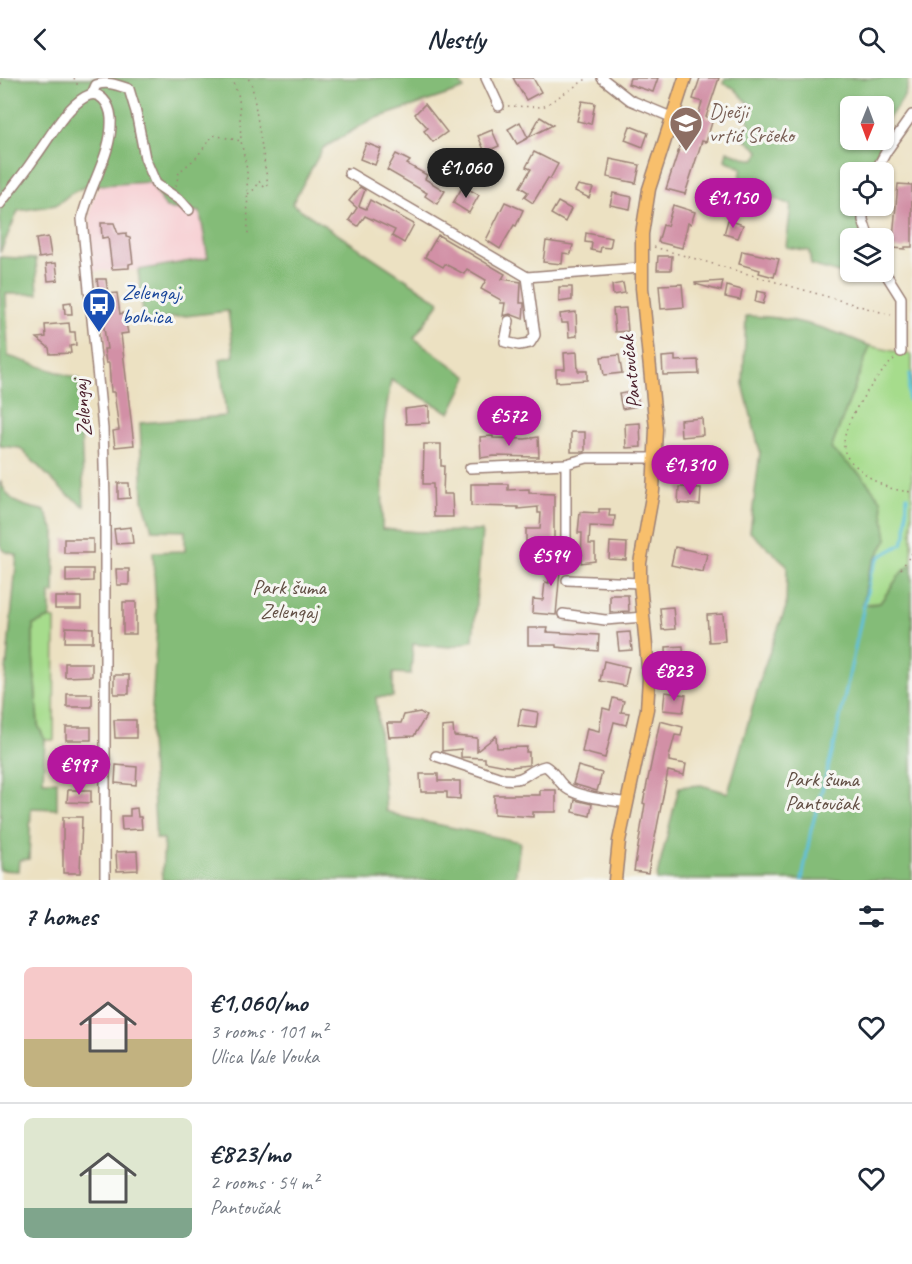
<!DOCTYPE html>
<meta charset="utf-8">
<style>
body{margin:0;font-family:Caveat,sans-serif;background:#f2f2f3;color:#1f2937;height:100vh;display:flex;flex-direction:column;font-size:22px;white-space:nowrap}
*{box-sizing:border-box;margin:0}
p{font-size:20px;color:#747a83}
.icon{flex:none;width:33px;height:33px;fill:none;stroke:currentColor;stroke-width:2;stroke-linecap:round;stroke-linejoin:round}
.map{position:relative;height:802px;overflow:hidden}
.side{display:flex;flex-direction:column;background:#fff;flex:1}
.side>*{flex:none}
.needle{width:39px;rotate:181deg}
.tools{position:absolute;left:840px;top:18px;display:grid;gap:12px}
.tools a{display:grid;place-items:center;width:54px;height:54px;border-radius:9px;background:#fff;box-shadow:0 2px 4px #0004;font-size:30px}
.price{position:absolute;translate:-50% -51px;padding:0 14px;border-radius:21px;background:#b5179e;color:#fff;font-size:20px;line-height:39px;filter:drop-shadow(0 2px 3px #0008)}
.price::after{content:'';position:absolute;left:50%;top:36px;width:18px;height:14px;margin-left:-9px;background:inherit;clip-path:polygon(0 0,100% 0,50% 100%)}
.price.current{background:#222;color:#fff}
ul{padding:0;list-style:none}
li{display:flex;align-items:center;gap:18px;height:150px;padding:0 24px}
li+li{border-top:2px solid #e0e1e3}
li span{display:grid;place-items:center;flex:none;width:168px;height:120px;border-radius:9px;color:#555}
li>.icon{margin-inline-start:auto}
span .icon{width:72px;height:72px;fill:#fffc;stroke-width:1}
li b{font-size:26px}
h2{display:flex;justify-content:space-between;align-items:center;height:72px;padding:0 24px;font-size:26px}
header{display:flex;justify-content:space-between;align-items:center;height:78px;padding:0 24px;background:#fff;font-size:27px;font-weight:700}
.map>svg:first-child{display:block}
</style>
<header><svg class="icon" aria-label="back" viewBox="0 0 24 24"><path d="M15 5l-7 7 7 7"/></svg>Nestly<svg class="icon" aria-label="search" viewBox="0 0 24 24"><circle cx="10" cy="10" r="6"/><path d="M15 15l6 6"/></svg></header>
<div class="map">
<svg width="912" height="802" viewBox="0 0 912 802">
<rect width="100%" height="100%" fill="#f6f6f2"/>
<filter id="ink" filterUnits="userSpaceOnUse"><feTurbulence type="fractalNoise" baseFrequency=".0167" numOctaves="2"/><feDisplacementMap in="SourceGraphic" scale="12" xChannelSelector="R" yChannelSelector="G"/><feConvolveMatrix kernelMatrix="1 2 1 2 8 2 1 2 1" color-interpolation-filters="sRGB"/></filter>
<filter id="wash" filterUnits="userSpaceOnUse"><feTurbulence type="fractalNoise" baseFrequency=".008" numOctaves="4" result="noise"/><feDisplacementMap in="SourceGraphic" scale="24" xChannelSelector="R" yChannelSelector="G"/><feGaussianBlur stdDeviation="1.35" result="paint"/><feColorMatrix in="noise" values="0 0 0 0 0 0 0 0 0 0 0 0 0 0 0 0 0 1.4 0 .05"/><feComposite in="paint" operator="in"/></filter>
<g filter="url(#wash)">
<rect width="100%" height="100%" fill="#ece1c2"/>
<polygon fill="#f7cfd3" points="150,104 166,130 200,133 208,181 138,192 92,193 90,136 92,123 100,107"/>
<g fill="#a6dc8c" stroke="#787e5c" stroke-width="1.5">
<polygon points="870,268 912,277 912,486 901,495 880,525 864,526 869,492 887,461 831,371"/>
<polygon points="50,540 55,541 54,662 45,662 38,647 33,576 33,547"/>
</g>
<g fill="#84bc78" stroke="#676e52" stroke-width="1.5">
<polygon points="0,0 457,0 464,11 371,42 323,70 292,126 440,224 414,260 468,299 450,335 391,302 384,346 382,451 418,454 482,453 473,562 451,569 413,566 411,596 393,595 393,619 376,619 386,733 403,739 520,764 515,802 162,802 164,761 156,761 150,662 157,549 153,474 185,473 185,453 152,452 143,422 140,345 226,338 220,281 234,278 228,233 144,243 138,192 208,180 200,134 166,130 150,104 86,108 72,115 56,127 18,133 0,175"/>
<path d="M725 0H908C908 19 897 29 886 43L888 55 884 60V28H850V62H883L877 75 863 94H850V128H857V136L864 160H850V194H857L859 201 811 187 809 173 786 169 791 127 738 107 742 90 725 82 727 73 749 81H756L759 73 736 53 738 49 750 48 747 39 751 34V28L734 10 723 5Z"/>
<polygon points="0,179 36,181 38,216 6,216 8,278 79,301 84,428 64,414 20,370 0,368"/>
<path d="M746 238C790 238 829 250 870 268L831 371 861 397 881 422 887 461 869 492 863 527 880 525 901 495 912 486V802H656L679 709 701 707 728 715 763 592 786 529 787 487 750 454 760 374 743 306Z"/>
<path d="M0 403C10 427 22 427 45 433L55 455 54 515H50V540L33 547V576L38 647 45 662 43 703H57V731L31 730 29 781 19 782 18 793 0 792 1 646 17 477 4 473 0 467Z"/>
</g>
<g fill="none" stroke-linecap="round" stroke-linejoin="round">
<g stroke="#5fc1dd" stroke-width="3">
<polyline points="908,322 910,296"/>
<polyline points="802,802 811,752 834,668 871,495 879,479 902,466 906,457 907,418"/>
</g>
</g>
<g id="blocks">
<g fill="#d290a6">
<polygon points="513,0 533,0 541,14 526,22"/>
<polygon points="630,0 658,0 653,14 628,6"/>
<polygon points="700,0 719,0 706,39 713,41 706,64 702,63 685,116 666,111 680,68 688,70 702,24 693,21"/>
<polygon points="582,23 595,25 591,46 577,43"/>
<polygon points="425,26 447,54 433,64 424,53 428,50 415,36"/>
<polygon points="540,39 553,47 529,59"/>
<polygon points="520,44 528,60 517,66 508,51"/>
<polygon points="630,48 648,55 643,69 625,62"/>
<polygon points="492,52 499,68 485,74 478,58"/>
<polygon points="366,65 381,71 375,87 360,81"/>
<polygon points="534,74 558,86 550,101 548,100 533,125 524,119 528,114 520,109 531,91 526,89"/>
<polygon points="396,76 410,83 407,86 427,97 425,101 445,113 437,126 425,118 427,115 387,92"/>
<polygon points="610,81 640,87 636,105 607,99"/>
<polygon points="898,106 912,107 912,169 905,169 905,171 892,170"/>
<polygon points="578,107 593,110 589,120 575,113"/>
<polygon points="463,108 479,117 469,135 453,125"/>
<polygon points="360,109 365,112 359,128 366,131 370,122 414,146 404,165 392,158 395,152 365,138 358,148 349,142 357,130 349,123"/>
<polygon points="613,115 632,119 630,131 610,127"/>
<polygon points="505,124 523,132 516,148 514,147 500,171 486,162"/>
<polygon points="558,124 571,131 565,144 551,136"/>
<polygon points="673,127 695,134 691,146 688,145 682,170 658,164 663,147 667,148"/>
<polygon points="728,142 743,147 738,160 724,156"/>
<polygon points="101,145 114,145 118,156 126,155 126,159 130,160 133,185 129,186 129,190 112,191 108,159 102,160"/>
<polygon points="586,155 612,160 610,170 601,169 600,174 591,172 592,165 585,164"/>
<polygon points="438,157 505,196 502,201 521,204 520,225 524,225 524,229 523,241 510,236 503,238 505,225 500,225 501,222 481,211 486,202 467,191 464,196 445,186 443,189 425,179"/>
<polygon points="48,159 51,178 39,180 36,161"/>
<polygon points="546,163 573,167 571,176 563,175 562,186 543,184"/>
<polygon points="742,173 779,181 774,199 759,195 760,192 739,186"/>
<polygon points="658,178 672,178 671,192 657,192"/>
<polygon points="56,185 58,202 48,203 46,186"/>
<polygon points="97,201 106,201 108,216 117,215 120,236 124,235 128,255 121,256 134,367 115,369 113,353 119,352 114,314 111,314 109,285 106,285 104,271 107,271"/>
<polygon points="723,203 721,213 695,206 695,205"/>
<polygon points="623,205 625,215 613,217 612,207"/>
<polygon points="682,206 684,229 661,231 659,207"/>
<polygon points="727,208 742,212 740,222 725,219"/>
<polygon points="559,209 572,209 572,222 559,224"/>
<polygon points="757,213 766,215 763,226 755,224"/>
<polygon points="71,224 72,236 65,236 64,225"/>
<polygon points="626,230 628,253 615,254 613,231"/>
<polygon points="576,234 577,258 569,259 568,245 561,245 560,236"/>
<polygon points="69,245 70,254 75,254 76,267 70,268 71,275 50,276 49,270 37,260 46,259 45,247"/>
<polygon points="577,274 578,293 587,293 587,302 556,304 556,291 565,291 564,275"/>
<polygon points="619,277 622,295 604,297 601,279"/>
<polygon points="675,278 675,283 698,282 699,296 663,297 662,279"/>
<polygon points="636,313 639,328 622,331 619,316"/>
<polygon points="429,328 429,345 406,346 405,331"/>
<polygon points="702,340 703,357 681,359 680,342"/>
<polygon points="640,345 641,369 626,370 625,346"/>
<rect x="571" y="354" width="14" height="20"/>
<polygon points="493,358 493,360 525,361 538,359 539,379 494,378 481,380 480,359"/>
<polygon points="424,366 441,366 441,388 444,388 443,416 452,416 453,439 434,439 433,406 423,406"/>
<polygon points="683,376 703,378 702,395 682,393"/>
<polygon points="118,405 129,405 130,420 118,421"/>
<polygon points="471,406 508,406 508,412 529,411 529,415 554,416 554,463 526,464 526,451 540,451 541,435 538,435 538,429 518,431 518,429 471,428"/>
<polygon points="679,409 701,410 700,427 678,425"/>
<polygon points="599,431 610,431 609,438 615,438 614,449 590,448 589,466 595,466 595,483 581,485 582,455 578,455 580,434 599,435"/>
<polygon points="131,449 133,465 116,466 114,451"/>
<rect x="64" y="461" width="29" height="14"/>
<polygon points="610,464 627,465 626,482 609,481"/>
<polygon points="675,469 707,476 703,494 671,487"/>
<polygon points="548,476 564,476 564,493 560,493 556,537 532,535 533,521 543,522 545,504 549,505"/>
<polygon points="66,491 93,491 93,503 66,504"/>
<polygon points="116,491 129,491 129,507 117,507"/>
<polygon points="610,517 628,517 629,533 610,534"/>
<rect x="55" y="519" width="26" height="12"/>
<rect x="123" y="524" width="13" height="32"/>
<polygon points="673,529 675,551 662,552 660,530"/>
<polygon points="723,536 725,563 709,564 707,537"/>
<polygon points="66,549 93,550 93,564 65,564"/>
<polygon points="528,550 548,550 547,554 599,557 598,573 556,569 556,567 528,567"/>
<polygon points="630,554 632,572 619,573 617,555"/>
<polygon points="683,568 684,597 667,598 666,569"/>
<polygon points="604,583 629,589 625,608 600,603"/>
<polygon points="65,585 92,585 92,598 65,599"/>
<rect x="114" y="597" width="15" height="19"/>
<polygon points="665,614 686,617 683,634 663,632"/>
<rect x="67" y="616" width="25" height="13"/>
<polygon points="613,620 624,623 621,634 629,635 626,647 614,644 605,680 582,674 587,650 599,653 603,630 610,632"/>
<polygon points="521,631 538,634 536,650 518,648"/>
<polygon points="420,634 426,638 414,658 389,659 387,645 401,645 404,637"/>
<polygon points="114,642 136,642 136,660 115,660"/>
<polygon points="660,643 683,649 681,658 675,657 669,679 669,683 686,686 684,697 668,693 648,795 634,793 645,726 643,725"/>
<polygon points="453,648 454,658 477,660 477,673 496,658 497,670 527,669 526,674 529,674 529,687 511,689 485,684 485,680 461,679 461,671 442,673 442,649"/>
<rect x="66" y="649" width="25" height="13"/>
<polygon points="67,680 88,680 88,692 67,693"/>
<polygon points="116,687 137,689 136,707 115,705"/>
<polygon points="578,688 602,695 597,713 573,706"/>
<polygon points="420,696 438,696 438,703 460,703 460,721 447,720 447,714 421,714"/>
<polygon points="68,712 91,712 91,725 67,724"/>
<polygon points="540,712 556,712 556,734 533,734 533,739 494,736 494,717 540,717"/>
<polygon points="575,722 592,726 590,738 573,734"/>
<polygon points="137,730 138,739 141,739 142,751 122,752 121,738 130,738 130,731"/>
<polygon points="63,739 82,739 80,795 63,795"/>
<polygon points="137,773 138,792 117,793 116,774"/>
</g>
</g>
</g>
<g filter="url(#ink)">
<use href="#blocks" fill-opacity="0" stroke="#9b8076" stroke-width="1.5"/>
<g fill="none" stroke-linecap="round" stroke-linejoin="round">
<defs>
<g id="minor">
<polyline points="486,0 499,28"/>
<polyline points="602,0 630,22 671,39"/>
<path d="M92 16 96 7C108 3 117 7 129 11L136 34 145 80 156 106 181 123 189 132"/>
<polyline points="875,94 886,74 912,37"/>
<polyline points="349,95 527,199 640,190"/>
<path d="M0 126C11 111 23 97 33 82 48 63 64 31 85 19 100 10 110 27 111 40 113 76 89 107 82 141L103 351 105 422V802"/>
<polyline points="863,128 863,142 869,160"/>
<polyline points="884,193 901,220 901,274"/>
<polyline points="509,243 505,264 519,267 530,265 535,257 527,199"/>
<polyline points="470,390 566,386"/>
<polyline points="566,460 566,386 587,380 656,380"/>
<polyline points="567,502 640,505"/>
<polyline points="563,536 605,542 644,539"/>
<path d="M436 678 504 701C528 704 526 692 545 688 556 694 558 706 569 712 583 720 611 722 627 725"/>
</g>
<polyline id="major" points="615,802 619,763 647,631 649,600 640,505 640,485 653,413 656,351 642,210 642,156 649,111 685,0"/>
</defs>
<use href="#minor" stroke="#9b8076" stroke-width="12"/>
<use href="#major" stroke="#9b8076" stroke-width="15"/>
<g stroke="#9b8076" stroke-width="1.5" stroke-dasharray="1.5 4.5" stroke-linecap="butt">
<polyline points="74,0 79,10"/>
<polyline points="231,0 239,19 241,63 247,92 248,156"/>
<polyline points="0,12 2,0"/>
<polyline points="508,28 543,29 588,0"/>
<polyline points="176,108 179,94 196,80 213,57 241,63"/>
<polyline points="248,116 256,110 259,103 265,110 268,107 252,7 248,0"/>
<polyline points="654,169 891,237"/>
<path d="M894 281C877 298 834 351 846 377 849 383 857 389 862 393 879 408 891 412 912 414"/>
<polyline points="901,491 912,475"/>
</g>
<use href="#minor" stroke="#fff" stroke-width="9"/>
<use href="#major" stroke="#f8bf6c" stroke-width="12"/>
</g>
</g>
<defs>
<symbol id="school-pin" viewBox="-11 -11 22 30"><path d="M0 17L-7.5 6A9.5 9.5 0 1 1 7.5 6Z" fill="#8d6e63" stroke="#f6f6f2"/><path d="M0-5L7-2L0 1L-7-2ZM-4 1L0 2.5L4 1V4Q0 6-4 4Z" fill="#fff"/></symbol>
<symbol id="bus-pin" viewBox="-11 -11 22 30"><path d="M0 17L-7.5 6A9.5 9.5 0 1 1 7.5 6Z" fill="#1a4fb4" stroke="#f6f6f2"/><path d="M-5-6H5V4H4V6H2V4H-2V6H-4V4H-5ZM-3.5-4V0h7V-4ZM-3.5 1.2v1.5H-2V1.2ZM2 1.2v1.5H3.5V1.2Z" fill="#fff"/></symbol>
</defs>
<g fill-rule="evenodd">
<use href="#school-pin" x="667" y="26" width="38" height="52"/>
<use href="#bus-pin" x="80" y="207" width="38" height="52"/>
</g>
<g text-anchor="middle" stroke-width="6" stroke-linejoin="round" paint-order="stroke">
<g font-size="21" fill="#785e54" stroke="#f6f6f2" text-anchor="start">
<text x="709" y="40">Dječji<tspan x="709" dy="24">vrtić Srčeko</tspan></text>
</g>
<g font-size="21" fill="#164399" stroke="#f6f6f2" text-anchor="start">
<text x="122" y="221">Zelengaj,<tspan x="122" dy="24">bolnica</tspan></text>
</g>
<g font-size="21" fill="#4a1f2b" stroke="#f6f6f2">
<text transform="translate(630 294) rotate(-96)" y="7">Pantovčak</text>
<text transform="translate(82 330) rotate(-95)" y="7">Zelengaj</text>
</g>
<g font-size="21" fill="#614e43" stroke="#f6f6f2">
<text x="289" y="516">Park šuma<tspan x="289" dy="24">Zelengaj</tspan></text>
<text x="822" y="708">Park šuma<tspan x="822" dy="24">Pantovčak</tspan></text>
</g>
</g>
</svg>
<div class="tools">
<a><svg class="needle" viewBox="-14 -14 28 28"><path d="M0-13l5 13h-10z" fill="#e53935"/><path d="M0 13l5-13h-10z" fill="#747a83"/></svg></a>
<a><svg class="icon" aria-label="locate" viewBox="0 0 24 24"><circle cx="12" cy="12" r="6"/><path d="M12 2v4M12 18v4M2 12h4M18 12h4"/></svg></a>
<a><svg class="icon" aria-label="layers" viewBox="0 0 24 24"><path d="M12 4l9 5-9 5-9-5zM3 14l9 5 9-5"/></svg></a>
</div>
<b class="price current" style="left:466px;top:121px">€1,060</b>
<b class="price" style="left:733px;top:151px">€1,150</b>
<b class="price" style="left:509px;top:369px">€572</b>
<b class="price" style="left:690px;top:418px">€1,310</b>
<b class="price" style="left:551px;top:509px">€594</b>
<b class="price" style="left:674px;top:624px">€823</b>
<b class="price" style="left:79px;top:718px">€997</b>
</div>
<section class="side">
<h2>7 homes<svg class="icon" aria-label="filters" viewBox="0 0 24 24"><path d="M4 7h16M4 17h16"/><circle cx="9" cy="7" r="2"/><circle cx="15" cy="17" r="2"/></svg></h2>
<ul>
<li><span style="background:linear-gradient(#f6c9c9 60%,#c2b280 0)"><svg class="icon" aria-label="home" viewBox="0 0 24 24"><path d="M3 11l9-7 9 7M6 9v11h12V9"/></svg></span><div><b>€1,060/mo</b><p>3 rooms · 101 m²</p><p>Ulica Vale Vouka</p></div><svg class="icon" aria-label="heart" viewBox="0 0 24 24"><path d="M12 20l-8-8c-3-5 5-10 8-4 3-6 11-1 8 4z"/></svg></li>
<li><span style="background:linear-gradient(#dfe7d0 75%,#7fa58c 0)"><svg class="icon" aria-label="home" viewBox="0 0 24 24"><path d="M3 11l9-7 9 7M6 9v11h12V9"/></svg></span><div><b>€823/mo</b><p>2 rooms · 54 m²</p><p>Pantovčak</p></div><svg class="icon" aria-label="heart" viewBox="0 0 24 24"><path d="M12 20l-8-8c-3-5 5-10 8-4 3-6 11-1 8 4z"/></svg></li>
</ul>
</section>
